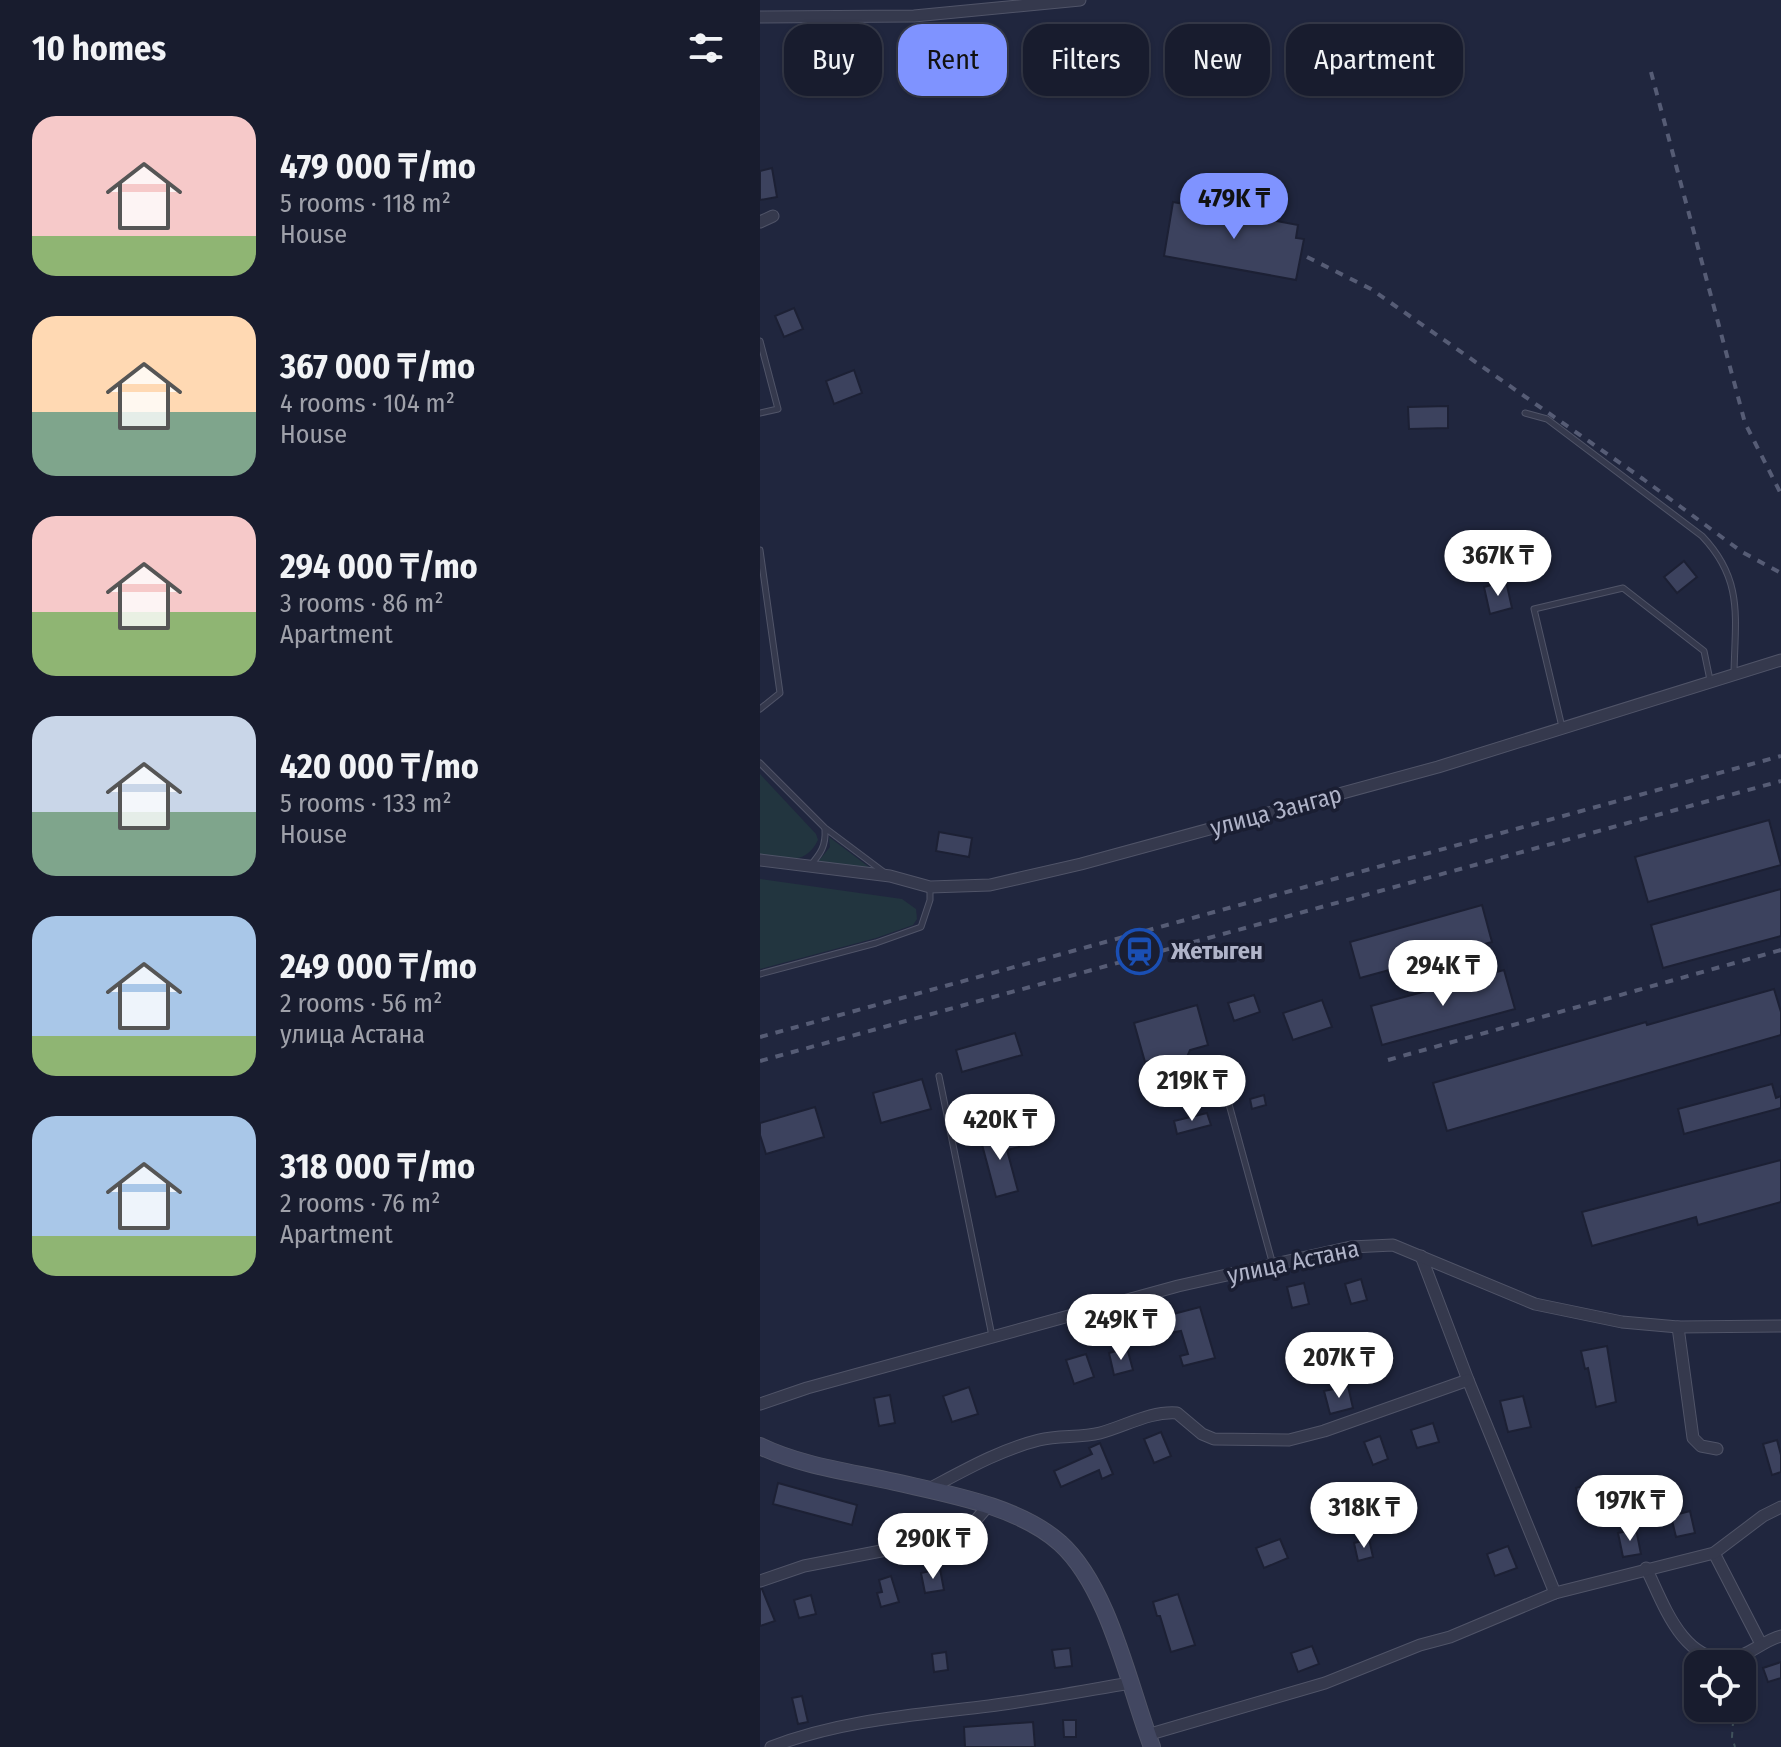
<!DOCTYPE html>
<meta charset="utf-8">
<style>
body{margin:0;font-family:"Fira Sans Condensed",sans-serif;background:#25293a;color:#f1f3f6;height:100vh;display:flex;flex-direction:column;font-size:30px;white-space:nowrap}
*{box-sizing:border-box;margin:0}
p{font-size:26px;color:#9fa1aa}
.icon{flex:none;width:44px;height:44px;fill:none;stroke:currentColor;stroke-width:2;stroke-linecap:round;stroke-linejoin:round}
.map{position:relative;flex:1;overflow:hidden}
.sheet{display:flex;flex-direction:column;background:#181c2e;width:760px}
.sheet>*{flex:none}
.guide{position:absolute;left:24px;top:24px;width:760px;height:72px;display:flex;gap:16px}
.fabs{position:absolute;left:924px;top:1650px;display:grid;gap:16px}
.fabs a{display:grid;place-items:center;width:72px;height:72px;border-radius:16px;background:#181c2e;box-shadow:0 2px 6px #0004,0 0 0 2px #363a4a;font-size:40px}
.price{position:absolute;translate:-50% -68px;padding:0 18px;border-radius:28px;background:#fff;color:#222;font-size:26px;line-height:52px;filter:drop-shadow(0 2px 4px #0008)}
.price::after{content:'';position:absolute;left:50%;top:48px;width:24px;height:18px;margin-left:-12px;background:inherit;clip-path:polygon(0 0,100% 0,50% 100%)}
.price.selected{background:#7f93ff;color:#111}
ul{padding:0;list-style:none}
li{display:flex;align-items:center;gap:24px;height:200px;padding:0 32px}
li span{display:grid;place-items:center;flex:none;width:224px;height:160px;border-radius:24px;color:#555}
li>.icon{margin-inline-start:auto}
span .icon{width:96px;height:96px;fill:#fffc;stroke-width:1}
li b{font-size:34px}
h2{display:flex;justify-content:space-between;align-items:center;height:96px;padding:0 32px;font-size:34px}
.chip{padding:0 28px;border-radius:24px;background:#181c2e;box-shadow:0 2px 6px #0004,0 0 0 2px #363a4a;font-size:28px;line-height:72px}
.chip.selected{background:#7f93ff;color:#111}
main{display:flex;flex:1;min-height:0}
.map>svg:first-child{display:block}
</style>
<main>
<section class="sheet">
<h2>10 homes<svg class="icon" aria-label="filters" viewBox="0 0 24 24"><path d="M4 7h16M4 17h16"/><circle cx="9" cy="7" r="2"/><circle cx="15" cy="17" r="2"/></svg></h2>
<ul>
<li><span style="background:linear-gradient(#f6c9c9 75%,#8fb573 0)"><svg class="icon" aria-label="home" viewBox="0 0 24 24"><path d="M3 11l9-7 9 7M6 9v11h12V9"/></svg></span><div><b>479 000 ₸/mo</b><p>5 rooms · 118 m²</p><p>House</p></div></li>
<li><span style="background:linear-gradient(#ffd9b3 60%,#7fa58c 0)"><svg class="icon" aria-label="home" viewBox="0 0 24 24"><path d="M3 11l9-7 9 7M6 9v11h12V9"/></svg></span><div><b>367 000 ₸/mo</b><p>4 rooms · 104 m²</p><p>House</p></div></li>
<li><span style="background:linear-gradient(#f6c9c9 60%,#8fb573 0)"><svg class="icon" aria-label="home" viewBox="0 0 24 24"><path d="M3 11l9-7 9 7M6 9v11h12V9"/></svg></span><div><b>294 000 ₸/mo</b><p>3 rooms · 86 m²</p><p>Apartment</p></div></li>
<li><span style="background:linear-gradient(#c9d6e8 60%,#7fa58c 0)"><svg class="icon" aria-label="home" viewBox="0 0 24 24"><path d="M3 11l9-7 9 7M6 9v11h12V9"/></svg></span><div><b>420 000 ₸/mo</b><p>5 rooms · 133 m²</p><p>House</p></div></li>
<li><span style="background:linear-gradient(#a9c7e8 75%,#8fb573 0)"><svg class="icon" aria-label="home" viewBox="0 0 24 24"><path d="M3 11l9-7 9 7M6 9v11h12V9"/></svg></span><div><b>249 000 ₸/mo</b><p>2 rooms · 56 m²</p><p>улица Астана</p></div></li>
<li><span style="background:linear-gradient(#a9c7e8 75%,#8fb573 0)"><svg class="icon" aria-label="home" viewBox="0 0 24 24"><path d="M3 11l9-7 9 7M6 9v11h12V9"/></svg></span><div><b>318 000 ₸/mo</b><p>2 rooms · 76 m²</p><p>Apartment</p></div></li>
</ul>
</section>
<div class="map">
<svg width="1021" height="1747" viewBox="0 0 1021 1747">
<rect width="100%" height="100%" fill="#20263e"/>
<g fill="#22353f">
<path d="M0 774 56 834 58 840C45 867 24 858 0 854Z"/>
<polygon points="69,837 109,867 57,863 70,847"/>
<polygon points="0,879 142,899 156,909 157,919 153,925 116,938 0,969"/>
</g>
<g fill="#3c425e" stroke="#1c2034" stroke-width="2">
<polygon points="12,168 17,197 0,200 0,171"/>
<polygon points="413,202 538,225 536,238 544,239 536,280 404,256"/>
<polygon points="34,308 43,329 24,337 15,316"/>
<polygon points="94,370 102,393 74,404 66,381"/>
<polygon points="688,406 688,428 649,429 648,407"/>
<polygon points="924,561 937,577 917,593 904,577"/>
<polygon points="746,581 752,608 730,614 724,587"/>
<polygon points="1009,820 1021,865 888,902 875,857"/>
<polygon points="179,832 212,838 209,857 176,851"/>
<polygon points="1021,889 1021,936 903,968 891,925"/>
<polygon points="722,905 732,942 600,978 590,942"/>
<polygon points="744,970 755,1009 622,1045 611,1006"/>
<polygon points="1014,989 1021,1012 1021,1035 687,1131 673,1083 886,1022 887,1025"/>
<polygon points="494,995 500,1012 474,1021 468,1003"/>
<polygon points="562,1000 572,1027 533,1040 523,1013"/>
<polygon points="437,1005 448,1045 430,1050 427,1057 408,1062 403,1057 385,1062 374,1023"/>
<polygon points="255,1033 262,1055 202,1072 196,1050"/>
<polygon points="162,1079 171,1109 121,1123 113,1093"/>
<polygon points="1012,1084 1016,1098 1021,1096 1021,1108 924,1134 918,1109"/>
<polygon points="504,1095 506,1105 492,1109 490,1099"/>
<polygon points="55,1107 64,1137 6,1154 0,1135 0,1123"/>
<polygon points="447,1113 451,1125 417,1134 414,1121"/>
<polygon points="241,1131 243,1138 256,1134 259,1147 247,1150 258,1191 236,1197 220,1137"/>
<polygon points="1021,1160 1021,1202 938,1225 936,1217 832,1246 822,1212"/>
<polygon points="601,1279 607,1300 591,1304 585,1284"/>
<polygon points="544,1283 549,1304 532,1308 527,1287"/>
<polygon points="440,1307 455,1358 423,1366 420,1356 428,1354 421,1331 389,1337 385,1317 402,1314 402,1317"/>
<polygon points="847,1346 856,1402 836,1407 828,1368 825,1369 821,1351"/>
<polygon points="367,1348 373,1370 354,1375 349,1353"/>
<polygon points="326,1354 334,1377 314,1384 306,1360"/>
<polygon points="588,1386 593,1408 570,1414 564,1391"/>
<polygon points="209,1387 218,1414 192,1422 183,1396"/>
<polygon points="130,1395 135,1423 119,1426 114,1398"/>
<polygon points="763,1396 771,1427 748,1432 740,1401"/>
<polygon points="673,1423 679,1442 657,1448 651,1430"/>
<polygon points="401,1432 411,1456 394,1463 384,1439"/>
<polygon points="620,1436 628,1459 613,1465 604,1442"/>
<polygon points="1017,1440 1021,1455 1021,1472 1012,1475 1003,1444"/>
<polygon points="340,1443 353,1474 342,1479 339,1470 301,1487 294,1471 332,1454 329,1448"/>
<polygon points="836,1482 844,1508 822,1513 816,1488"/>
<polygon points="18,1483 97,1505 92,1525 13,1504"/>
<polygon points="930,1511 935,1533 916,1537 911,1516"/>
<polygon points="876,1529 881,1554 863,1557 858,1533"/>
<polygon points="520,1539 528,1558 504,1568 496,1548"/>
<polygon points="609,1539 613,1557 598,1561 594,1543"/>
<polygon points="748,1546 757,1568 735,1576 727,1554"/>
<polygon points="180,1569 184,1590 165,1593 161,1573"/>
<polygon points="131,1576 139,1602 121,1607 117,1593 122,1592 119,1580"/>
<polygon points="0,1589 2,1589 15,1621 0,1626"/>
<polygon points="418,1594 435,1645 411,1652 400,1616 397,1616 393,1602"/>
<polygon points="51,1595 56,1614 39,1618 34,1600"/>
<polygon points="552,1646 559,1664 538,1672 531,1653"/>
<polygon points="310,1648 312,1666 295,1668 292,1650"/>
<polygon points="186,1652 188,1670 174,1672 172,1654"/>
<polygon points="1021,1662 1021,1678 1008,1682 1003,1668"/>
<polygon points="42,1696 48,1722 38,1724 32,1698"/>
<polygon points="303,1720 316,1720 316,1737 304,1737"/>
<polygon points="273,1722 275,1747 205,1747 204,1727"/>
</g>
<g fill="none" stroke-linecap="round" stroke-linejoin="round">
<defs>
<g id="service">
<polyline points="0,341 18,409 0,413"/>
<path d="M765 413 787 419 942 536C984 580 975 618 974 673"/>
<polyline points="0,550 20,693 0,709"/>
<polyline points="802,727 774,609 863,588 944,651 950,680"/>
<polyline points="0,763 65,828 125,873"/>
<path d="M50 866C61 853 66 846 65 829"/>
<polyline points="0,974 116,943 161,927 170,900 170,889"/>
<polyline points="179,1076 232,1336"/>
<polyline points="392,1096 461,1075 513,1265"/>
</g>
<g id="minor">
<polyline points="0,17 154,16 320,0"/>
<polyline points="0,222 13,216"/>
<polyline points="0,860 130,876 170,887 230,885 321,864 678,767 1021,660"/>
<polyline points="661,1256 708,1380 795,1593"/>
<polyline points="918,1327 933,1438 941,1446 957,1449"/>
<polyline points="0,1404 47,1388 418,1286 591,1247 633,1245 775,1304 862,1322 918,1327 1021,1326"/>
<path d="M167 1490C203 1471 239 1450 279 1440 299 1435 320 1438 340 1433 366 1426 390 1411 417 1413L442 1434 454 1439 529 1440 564 1431 708 1380"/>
<polyline points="954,1553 1001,1644"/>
<path d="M886 1568C903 1602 922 1663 970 1659 987 1657 1004 1640 1021 1636"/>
<polyline points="0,1581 44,1566 198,1536 210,1527 228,1506"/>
<polyline points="387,1735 565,1683 660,1645 690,1637 795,1593 954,1553 1003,1516 1021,1507"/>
<path d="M11 1747C80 1720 155 1715 229 1706 276 1700 323 1691 370 1683"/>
</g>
<path id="secondary" d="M0 1446C41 1466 91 1472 135 1482 187 1494 259 1506 300 1543 349 1587 369 1686 392 1747"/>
</defs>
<use href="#service" stroke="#505468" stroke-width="7"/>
<use href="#minor" stroke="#505468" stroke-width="13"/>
<use href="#secondary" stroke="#505468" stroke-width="18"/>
<polyline stroke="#40525c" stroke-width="2" stroke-dasharray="6 6" stroke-linecap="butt" points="974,1708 972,1737 975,1747"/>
<use href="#service" stroke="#35394d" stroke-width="5"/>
<use href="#minor" stroke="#35394d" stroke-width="11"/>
<use href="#secondary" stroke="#424761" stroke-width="16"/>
<g stroke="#565c75" stroke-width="4" stroke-dasharray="8 8" stroke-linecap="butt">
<polyline points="891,72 985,423 1021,494"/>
<polyline points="547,257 611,289 883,479 982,552 1021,573"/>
<polyline points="0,1037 1021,756"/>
<polyline points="628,1060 1021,950"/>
<polyline points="0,1061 1021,781"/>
</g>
</g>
<defs>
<symbol id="station-ring" viewBox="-11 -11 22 22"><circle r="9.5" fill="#1a1e32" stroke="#1a4fb4" stroke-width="1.5"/><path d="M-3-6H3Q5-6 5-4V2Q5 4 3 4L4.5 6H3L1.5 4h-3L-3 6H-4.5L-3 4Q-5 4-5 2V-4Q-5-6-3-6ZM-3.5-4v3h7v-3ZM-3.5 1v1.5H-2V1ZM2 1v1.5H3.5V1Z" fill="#1a4fb4"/></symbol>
</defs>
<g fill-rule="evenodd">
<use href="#station-ring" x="354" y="926" width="51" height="51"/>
</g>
<g text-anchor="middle" stroke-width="7" stroke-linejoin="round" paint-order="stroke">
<g font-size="24" fill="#b0b4c9" stroke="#1a1e32">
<text transform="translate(516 811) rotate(-15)" y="8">улица Зангар</text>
<text transform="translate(533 1262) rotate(-12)" y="8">улица Астана</text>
</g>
<g font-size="24" font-weight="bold" fill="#b0b4c9" stroke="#1a1e32" text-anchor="start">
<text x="411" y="959">Жетыген</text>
</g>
</g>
</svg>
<div class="fabs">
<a><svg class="icon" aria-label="locate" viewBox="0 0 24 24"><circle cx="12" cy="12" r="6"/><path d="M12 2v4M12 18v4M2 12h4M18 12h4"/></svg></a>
</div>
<b class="price selected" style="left:474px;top:241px">479K ₸</b>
<b class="price" style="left:738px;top:598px">367K ₸</b>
<b class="price" style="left:683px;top:1008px">294K ₸</b>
<b class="price" style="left:432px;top:1123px">219K ₸</b>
<b class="price" style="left:240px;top:1162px">420K ₸</b>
<b class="price" style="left:361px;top:1362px">249K ₸</b>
<b class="price" style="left:579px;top:1400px">207K ₸</b>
<b class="price" style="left:870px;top:1543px">197K ₸</b>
<b class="price" style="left:604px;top:1550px">318K ₸</b>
<b class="price" style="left:173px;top:1581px">290K ₸</b>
<div class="guide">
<a class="chip">Buy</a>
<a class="chip selected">Rent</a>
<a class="chip">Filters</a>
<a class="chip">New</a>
<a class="chip">Apartment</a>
</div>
</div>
</main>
